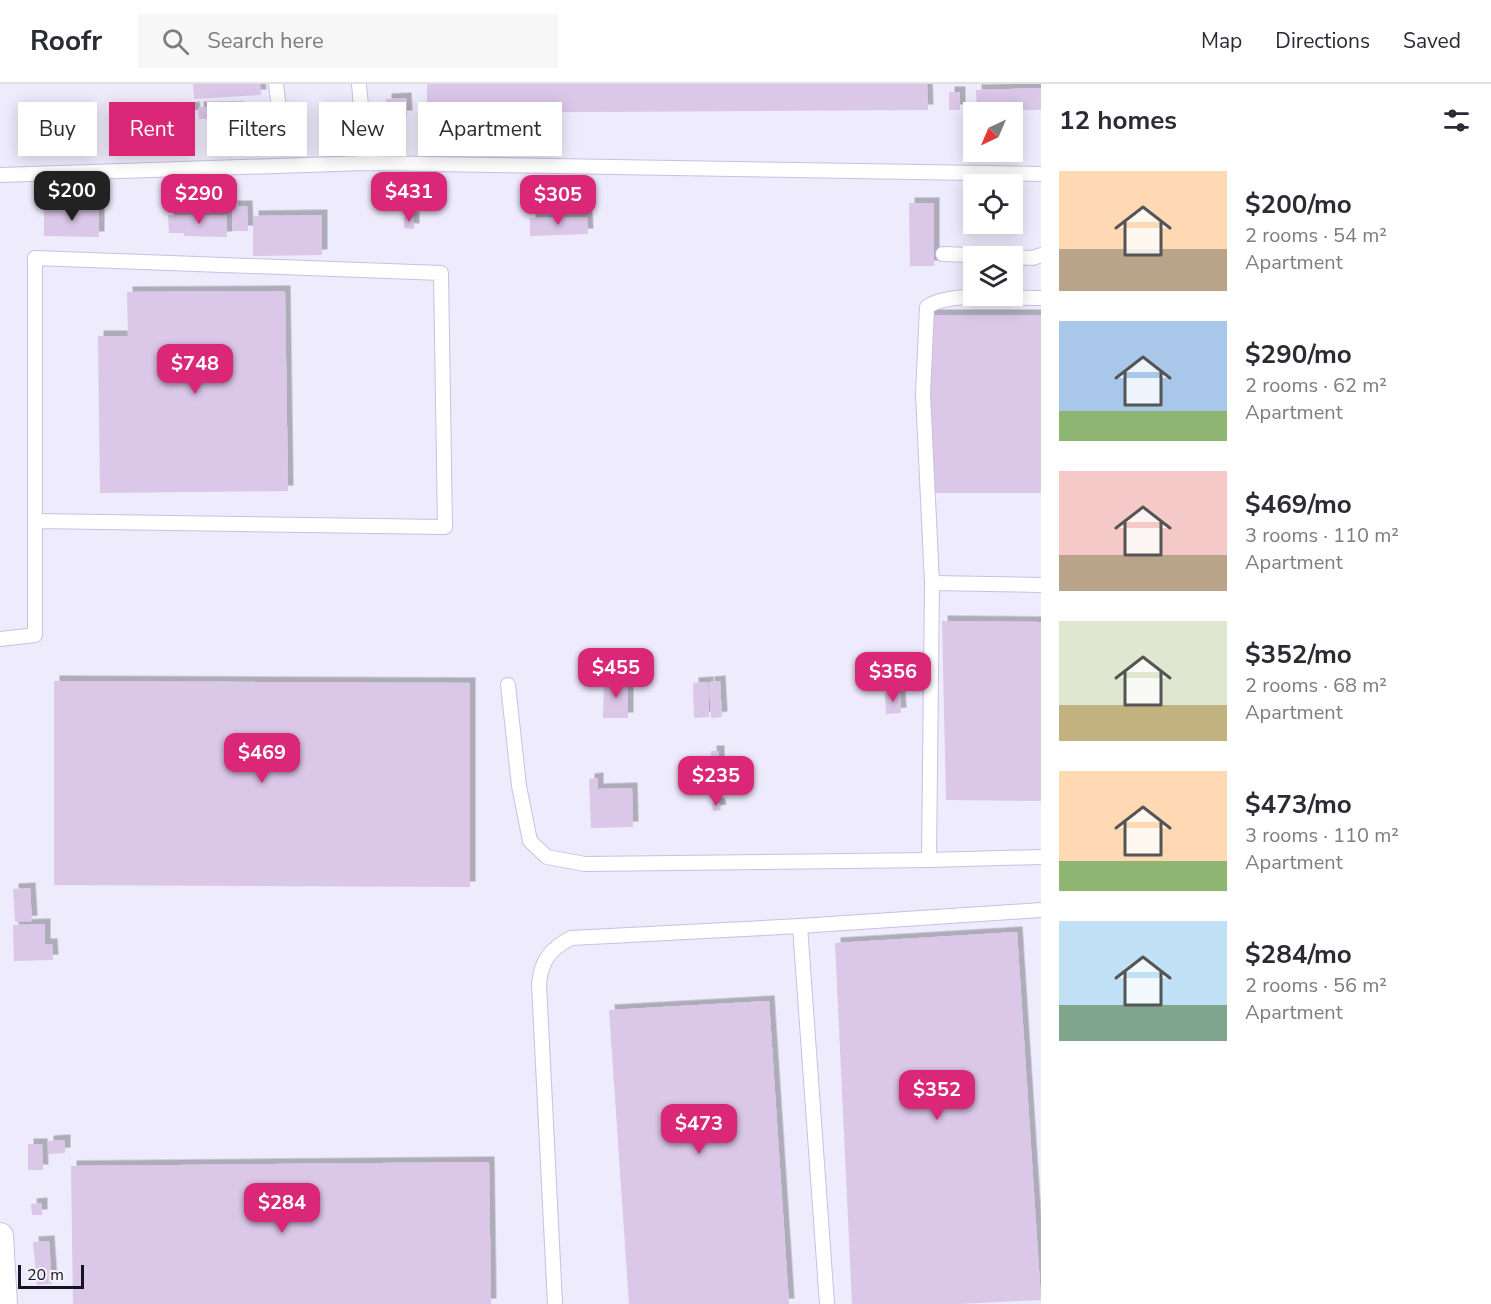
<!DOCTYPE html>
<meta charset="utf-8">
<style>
body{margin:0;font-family:"Nunito Sans",sans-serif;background:#f7f7f7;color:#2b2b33;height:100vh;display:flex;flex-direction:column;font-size:22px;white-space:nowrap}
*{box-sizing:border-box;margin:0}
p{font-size:20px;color:#7c7c81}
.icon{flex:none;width:33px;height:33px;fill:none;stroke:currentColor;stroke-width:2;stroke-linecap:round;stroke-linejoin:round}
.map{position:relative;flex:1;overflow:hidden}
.side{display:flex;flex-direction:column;background:#fff;width:450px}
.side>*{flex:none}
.top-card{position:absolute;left:18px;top:18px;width:570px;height:54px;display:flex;gap:12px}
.needle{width:39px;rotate:224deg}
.fabs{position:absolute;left:963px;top:18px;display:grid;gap:12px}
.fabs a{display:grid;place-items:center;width:60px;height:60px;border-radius:0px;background:#fff;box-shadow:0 3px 15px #0003;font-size:30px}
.scale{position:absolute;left:18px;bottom:15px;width:66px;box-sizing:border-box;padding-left:6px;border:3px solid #171421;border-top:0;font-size:16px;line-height:21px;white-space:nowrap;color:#171421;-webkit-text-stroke:4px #f4f3fa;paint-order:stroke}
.price{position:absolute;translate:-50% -51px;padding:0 14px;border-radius:12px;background:#db2777;color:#fff;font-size:20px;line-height:39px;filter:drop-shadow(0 2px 3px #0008)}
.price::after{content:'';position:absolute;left:50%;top:36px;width:18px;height:14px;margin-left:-9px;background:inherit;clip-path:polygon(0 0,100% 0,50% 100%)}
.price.selected{background:#222;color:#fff}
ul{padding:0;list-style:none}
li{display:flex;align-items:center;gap:18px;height:150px;padding:0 18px}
li span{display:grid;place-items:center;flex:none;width:168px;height:120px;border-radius:0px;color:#555}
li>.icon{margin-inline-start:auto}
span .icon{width:72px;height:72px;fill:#fffc;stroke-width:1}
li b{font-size:26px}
h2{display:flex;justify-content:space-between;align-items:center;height:72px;padding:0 18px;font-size:26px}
.chip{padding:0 21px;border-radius:0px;background:#fff;box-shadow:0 3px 15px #0003;font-size:21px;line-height:54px}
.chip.selected{background:#db2777;color:#fff}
header{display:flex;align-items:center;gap:36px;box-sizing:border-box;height:84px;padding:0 30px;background:#fff;border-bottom:2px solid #e1e1e2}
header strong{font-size:28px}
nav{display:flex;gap:33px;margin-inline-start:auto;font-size:21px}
.search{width:420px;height:54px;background:#f7f7f7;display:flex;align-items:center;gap:15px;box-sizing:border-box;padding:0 21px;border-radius:0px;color:#7c7c81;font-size:22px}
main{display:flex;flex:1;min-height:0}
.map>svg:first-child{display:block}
</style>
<header>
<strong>Roofr</strong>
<div class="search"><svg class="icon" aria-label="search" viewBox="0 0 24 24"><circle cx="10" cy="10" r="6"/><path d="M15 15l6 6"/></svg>Search here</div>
<nav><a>Map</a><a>Directions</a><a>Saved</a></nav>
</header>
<main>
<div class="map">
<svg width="1041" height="1220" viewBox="0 0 1041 1220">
<defs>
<filter id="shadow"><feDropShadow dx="5.5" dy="-5.5" stdDeviation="0" flood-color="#0004"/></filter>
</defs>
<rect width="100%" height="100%" fill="#f4f3fa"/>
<path fill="#eeebfc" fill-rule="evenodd" d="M0 0H1041V1220H0ZM974 28H1012V68H974ZM974 100H1012V140H974ZM974 172H1012V212H974Z"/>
<g fill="#dbc7e8" filter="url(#shadow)">
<polygon points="193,0 260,0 261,11 194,15"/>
<polygon points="427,0 927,0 928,26 427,29"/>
<polygon points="1041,4 1041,26 977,27 976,6"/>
<rect x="949" y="8" width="11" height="18"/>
<polygon points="406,14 407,32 386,32 386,15"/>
<polygon points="194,23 195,31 188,32 187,24"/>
<polygon points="198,23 239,23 240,34 199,35"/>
<polygon points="909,119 934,119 934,182 910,182"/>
<polygon points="232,122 247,122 248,147 232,147"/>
<polygon points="44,124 99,125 99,153 44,152"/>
<polygon points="168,131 227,131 227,153 184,152 184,149 169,149"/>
<polygon points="322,131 322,171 253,172 253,132"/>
<polygon points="404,133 414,133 414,145 404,144"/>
<polygon points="587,133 588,150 530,152 530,134"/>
<polygon points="285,207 288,407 100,409 98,252 128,252 127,208"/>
<polygon points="928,231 1041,231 1041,409 929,409"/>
<polygon points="942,537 1041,538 1041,717 946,716"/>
<polygon points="604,595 628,595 628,634 603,634"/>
<polygon points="54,597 470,599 470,803 54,801"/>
<polygon points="720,597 722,633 711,634 709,598"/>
<polygon points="708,598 709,633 694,634 693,599"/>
<polygon points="885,609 900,609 901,629 886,630"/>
<polygon points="711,667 719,667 719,686 712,686"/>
<polygon points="598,694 598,705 632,704 633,743 591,744 589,695"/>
<polygon points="712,719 719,719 721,726 713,727"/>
<polygon points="30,804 32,837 15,838 13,805"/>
<polygon points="45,840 45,860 52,860 53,876 14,877 13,841"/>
<polygon points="1017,848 1041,1216 958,1220 852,1220 835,859"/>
<polygon points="769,917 789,1220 629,1220 609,926"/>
<polygon points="65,1056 65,1069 48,1070 48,1057"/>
<polygon points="28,1060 42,1060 43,1086 28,1086"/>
<polygon points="489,1078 491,1220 73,1220 71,1082"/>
<polygon points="42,1119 42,1131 32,1131 31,1120"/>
<polygon points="49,1157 52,1200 37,1201 33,1158"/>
</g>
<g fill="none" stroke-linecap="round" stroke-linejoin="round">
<defs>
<g id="lane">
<polyline points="276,0 280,33"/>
<polyline points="359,0 366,79"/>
<polyline points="0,91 366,79 1041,90"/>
<polyline points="943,170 995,172"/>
<polyline points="1012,173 1033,174 1041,171"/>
<path d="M932 499 923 310 927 223C947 207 1014 214 1041 214"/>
<polyline points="1041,501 932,499 929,776 1041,773"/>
<polyline points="0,555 35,551 35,174 441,189 445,443 35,437"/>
<polyline points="508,601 519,702 530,757 547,773 585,780 929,776"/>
<polyline points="800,842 827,1220"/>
<path d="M555 1220 539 900C541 877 550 865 571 854L800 842 1041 826"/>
</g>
<polyline id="street" points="0,1152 4,1220"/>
</defs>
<use href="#lane" stroke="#c8c0e4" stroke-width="16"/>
<use href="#street" stroke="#c8c0e4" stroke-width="28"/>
<use href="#lane" stroke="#fff" stroke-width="14"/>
<use href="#street" stroke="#fff" stroke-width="26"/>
</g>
</svg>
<div class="fabs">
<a><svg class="needle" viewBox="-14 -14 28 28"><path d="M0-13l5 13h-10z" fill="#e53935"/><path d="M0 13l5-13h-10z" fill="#7c7c81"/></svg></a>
<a><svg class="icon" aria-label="locate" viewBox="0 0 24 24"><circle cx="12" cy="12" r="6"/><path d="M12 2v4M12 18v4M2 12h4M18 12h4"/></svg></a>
<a><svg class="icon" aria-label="layers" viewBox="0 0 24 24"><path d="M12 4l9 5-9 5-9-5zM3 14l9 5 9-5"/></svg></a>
</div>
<div class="scale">20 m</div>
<b class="price selected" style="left:72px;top:138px">$200</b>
<b class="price" style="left:409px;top:139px">$431</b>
<b class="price" style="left:199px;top:141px">$290</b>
<b class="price" style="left:558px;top:142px">$305</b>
<b class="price" style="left:195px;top:311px">$748</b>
<b class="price" style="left:616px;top:615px">$455</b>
<b class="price" style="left:893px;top:619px">$356</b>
<b class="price" style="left:262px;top:700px">$469</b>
<b class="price" style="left:716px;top:723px">$235</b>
<b class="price" style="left:937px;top:1037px">$352</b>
<b class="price" style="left:699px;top:1071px">$473</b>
<b class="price" style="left:282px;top:1150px">$284</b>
<div class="top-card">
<a class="chip">Buy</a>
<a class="chip selected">Rent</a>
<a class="chip">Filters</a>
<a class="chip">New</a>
<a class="chip">Apartment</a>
</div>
</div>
<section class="side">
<h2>12 homes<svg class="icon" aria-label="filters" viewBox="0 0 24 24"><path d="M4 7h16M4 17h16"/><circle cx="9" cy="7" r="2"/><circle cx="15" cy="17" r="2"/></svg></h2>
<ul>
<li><span style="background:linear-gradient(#ffd9b3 65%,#b9a48a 0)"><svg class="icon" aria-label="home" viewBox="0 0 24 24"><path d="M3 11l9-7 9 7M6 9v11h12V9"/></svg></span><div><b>$200/mo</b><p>2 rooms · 54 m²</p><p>Apartment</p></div></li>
<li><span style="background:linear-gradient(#a9c7e8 75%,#8fb573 0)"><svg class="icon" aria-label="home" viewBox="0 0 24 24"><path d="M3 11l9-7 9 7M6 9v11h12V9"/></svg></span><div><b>$290/mo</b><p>2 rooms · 62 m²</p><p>Apartment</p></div></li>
<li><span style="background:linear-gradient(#f6c9c9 70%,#b9a48a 0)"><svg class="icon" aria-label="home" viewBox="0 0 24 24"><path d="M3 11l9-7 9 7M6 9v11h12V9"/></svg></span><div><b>$469/mo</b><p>3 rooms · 110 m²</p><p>Apartment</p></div></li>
<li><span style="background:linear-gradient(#dfe7d0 70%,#c2b280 0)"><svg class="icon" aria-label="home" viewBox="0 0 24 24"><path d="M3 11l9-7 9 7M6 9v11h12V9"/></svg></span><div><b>$352/mo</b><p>2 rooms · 68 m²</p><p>Apartment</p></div></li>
<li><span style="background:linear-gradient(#ffd9b3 75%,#8fb573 0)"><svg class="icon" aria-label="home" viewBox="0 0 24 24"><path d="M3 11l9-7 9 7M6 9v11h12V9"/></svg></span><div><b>$473/mo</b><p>3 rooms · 110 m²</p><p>Apartment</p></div></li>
<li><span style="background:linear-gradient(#bfe0f5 70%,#7fa58c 0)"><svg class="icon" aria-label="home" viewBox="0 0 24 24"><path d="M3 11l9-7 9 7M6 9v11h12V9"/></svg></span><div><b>$284/mo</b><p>2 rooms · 56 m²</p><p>Apartment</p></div></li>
</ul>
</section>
</main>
